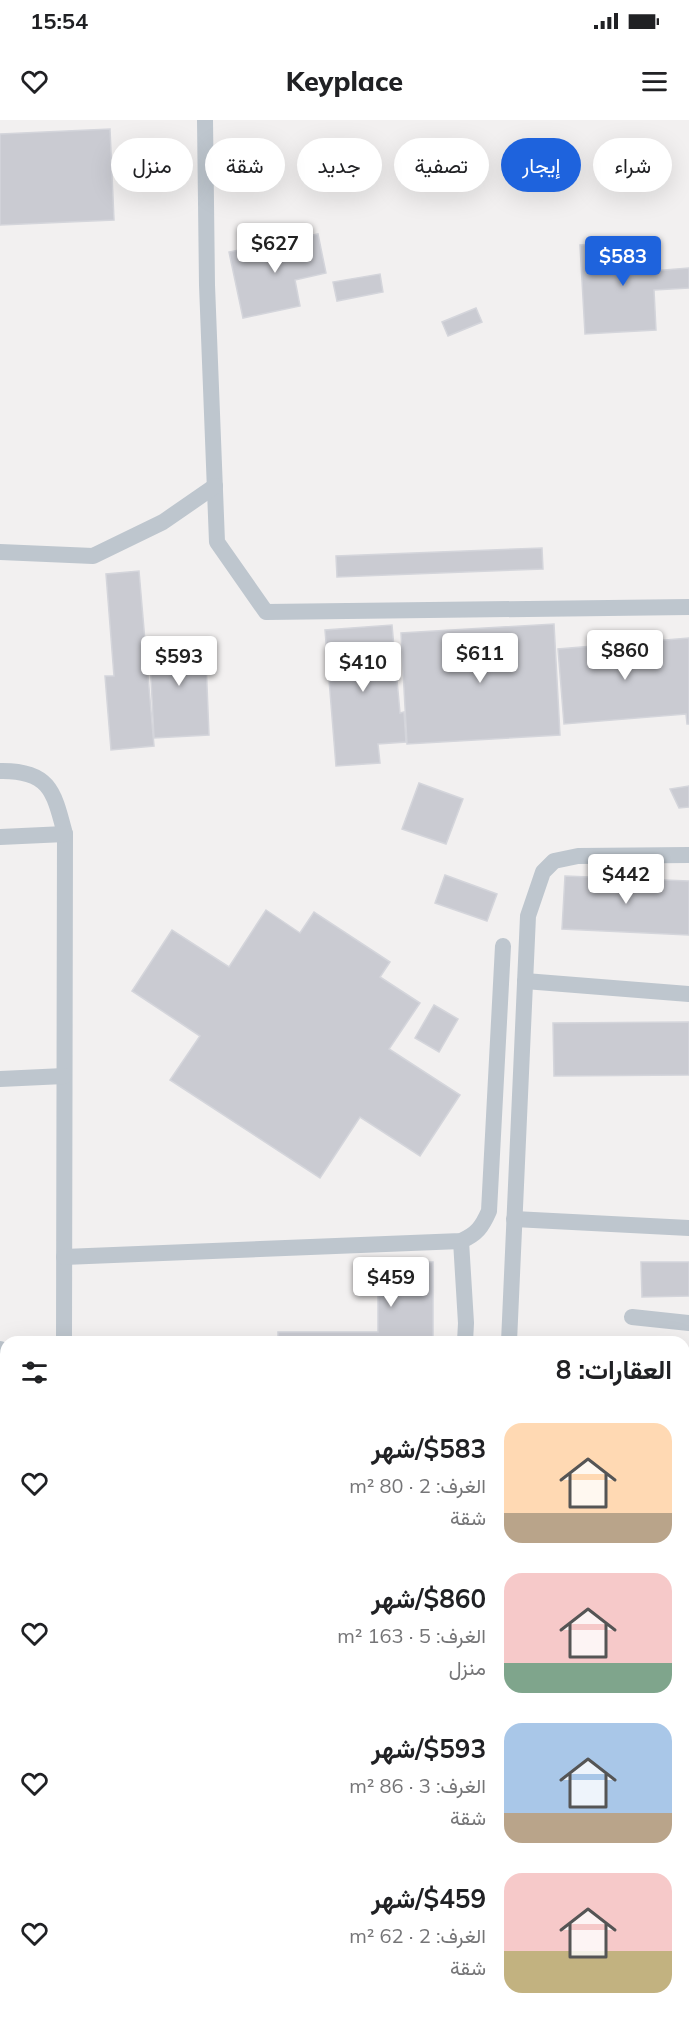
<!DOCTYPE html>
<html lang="ar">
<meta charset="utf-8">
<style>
body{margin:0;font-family:Mulish,Vazirmatn,sans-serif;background:#f2f2f2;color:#202124;direction:rtl;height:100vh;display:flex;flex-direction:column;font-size:22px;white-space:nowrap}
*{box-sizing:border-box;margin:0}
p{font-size:20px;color:#757577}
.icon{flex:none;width:33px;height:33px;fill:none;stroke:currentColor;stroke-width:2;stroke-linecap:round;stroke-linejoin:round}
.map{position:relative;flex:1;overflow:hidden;direction:ltr}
.details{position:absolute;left:0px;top:1216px;width:690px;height:686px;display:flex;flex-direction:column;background:#fff;border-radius:18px 18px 0 0;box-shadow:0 6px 24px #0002;direction:rtl}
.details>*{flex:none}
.top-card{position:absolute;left:18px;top:18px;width:654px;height:54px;direction:rtl;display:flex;gap:12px}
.price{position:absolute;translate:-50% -51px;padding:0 14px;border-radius:6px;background:#fff;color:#222;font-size:20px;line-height:39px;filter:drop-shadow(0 2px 3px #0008)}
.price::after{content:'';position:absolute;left:50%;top:36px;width:18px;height:14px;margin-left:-9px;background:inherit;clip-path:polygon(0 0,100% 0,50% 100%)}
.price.on{background:#1e63dd;color:#fff}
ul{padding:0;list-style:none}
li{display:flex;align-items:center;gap:18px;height:150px;padding:0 18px}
li span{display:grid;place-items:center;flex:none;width:168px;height:120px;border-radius:18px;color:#555}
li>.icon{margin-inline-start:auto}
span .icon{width:72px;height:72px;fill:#fffc;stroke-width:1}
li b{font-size:26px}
h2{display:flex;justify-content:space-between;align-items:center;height:72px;padding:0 18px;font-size:26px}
.pill{padding:0 21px;border-radius:27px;background:#fff;box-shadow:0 6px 24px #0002;font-size:21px;line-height:54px}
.pill.on{background:#1e63dd;color:#fff}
.status{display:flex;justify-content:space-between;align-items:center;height:42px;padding:0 30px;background:#fff;direction:ltr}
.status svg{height:16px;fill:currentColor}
header{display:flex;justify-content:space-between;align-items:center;height:78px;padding:0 18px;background:#fff;font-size:27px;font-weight:800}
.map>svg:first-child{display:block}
</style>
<div class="status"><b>15:54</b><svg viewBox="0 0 49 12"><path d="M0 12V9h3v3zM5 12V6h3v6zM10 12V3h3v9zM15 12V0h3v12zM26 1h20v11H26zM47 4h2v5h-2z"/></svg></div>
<header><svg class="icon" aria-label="menu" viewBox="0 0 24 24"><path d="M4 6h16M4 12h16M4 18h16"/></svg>Keyplace<svg class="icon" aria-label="heart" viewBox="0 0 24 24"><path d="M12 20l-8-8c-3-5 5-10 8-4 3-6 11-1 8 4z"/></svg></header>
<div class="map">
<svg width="689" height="1901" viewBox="0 0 689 1901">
<rect width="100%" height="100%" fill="#f2f0f0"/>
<g fill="#cacbd2" stroke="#d4d5db" stroke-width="1.5">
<polygon points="110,9 114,100 0,105 0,14"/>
<polygon points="318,114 326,153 295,160 300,186 243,198 229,132"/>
<polygon points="650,120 652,151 689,148 689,168 654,170 656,210 585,214 580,125"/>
<polygon points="380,154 383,172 337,181 333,162"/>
<polygon points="476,188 482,202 448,216 442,202"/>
<polygon points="542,428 543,449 337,457 336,436"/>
<polygon points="139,451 154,626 111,630 105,556 114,556 106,454"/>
<polygon points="554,504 560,615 407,624 401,513"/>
<polygon points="392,505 400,593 404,592 406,622 378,624 380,643 336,646 325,510"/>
<polygon points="205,517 209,615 154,618 149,519"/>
<polygon points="689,518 689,604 687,604 686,594 564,604 558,529"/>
<polygon points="419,663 463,679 446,724 402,709"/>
<polygon points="689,666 689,687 679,688 670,669"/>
<polygon points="445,755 497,774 487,801 435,783"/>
<polygon points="565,756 689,761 689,815 562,809"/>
<polygon points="266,790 300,813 314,792 390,842 380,857 420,883 389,929 460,975 420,1036 360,997 320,1058 170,960 200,916 132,871 172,810 229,847"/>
<polygon points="434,885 458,899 439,932 415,918"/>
<polygon points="689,902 689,955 554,956 553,903"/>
<polygon points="378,1142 433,1142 433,1222 278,1222 278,1212 378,1212"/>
<polygon points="641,1142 689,1142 689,1176 642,1177"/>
<polygon points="0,1307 6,1307 6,1341 0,1342"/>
<rect x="684" y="1389" width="5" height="58"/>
<polygon points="41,1896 62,1896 63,1901 41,1901"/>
</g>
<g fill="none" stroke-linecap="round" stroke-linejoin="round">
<g stroke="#bec6ce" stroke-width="16">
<polyline points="205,0 207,165 217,422 266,492 689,487"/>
<polyline points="0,432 93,436 163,402 215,366"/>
<path d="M0 651C50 650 54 672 65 714L64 1222"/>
<polyline points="0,717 65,714"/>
<polyline points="525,861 689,874"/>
<polyline points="0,959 64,956"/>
<polyline points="514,1099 689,1108"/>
<polyline points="461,1121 466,1203 465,1222"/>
<path d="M64 1137 461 1121C477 1114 482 1107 489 1091L503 826"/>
<polyline points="632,1197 689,1203"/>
<polyline points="509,1222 528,796 543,752 554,741 578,736 689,735"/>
<polyline points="0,1229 6,1232"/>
<polyline points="0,1282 6,1282"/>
<polyline points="684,1503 689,1503"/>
<polyline points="0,1510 6,1510"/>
</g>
<g stroke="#c1c9d6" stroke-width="33">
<polyline points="0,1567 6,1562"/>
<polyline points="0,1598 6,1598"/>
<polyline points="684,1602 689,1602"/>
<polyline points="0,1649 6,1649"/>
<polyline points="684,1652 689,1652"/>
</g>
</g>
</svg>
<b class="price" style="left:275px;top:154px">$627</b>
<b class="price on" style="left:623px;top:167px">$583</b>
<b class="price" style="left:625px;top:561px">$860</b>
<b class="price" style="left:480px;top:564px">$611</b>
<b class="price" style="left:179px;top:567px">$593</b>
<b class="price" style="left:363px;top:573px">$410</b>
<b class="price" style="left:626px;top:785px">$442</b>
<b class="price" style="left:391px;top:1188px">$459</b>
<div class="top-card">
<a class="pill">شراء</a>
<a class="pill on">إيجار</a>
<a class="pill">تصفية</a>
<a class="pill">جديد</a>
<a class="pill">شقة</a>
<a class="pill">منزل</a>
</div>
<section class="details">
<h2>العقارات: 8<svg class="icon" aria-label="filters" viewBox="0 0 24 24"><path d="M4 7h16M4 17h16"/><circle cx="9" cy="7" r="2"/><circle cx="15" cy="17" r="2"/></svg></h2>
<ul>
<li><span style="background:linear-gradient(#ffd9b3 75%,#b9a48a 0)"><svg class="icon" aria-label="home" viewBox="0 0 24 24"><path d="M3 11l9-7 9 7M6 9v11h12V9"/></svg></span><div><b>$583/شهر</b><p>الغرف: 2 · 80 m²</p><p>شقة</p></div><svg class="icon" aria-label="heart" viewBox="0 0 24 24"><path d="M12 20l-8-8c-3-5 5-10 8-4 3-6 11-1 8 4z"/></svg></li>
<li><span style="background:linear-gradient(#f6c9c9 75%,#7fa58c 0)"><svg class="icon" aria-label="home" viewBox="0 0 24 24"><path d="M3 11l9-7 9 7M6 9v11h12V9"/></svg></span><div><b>$860/شهر</b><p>الغرف: 5 · 163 m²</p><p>منزل</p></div><svg class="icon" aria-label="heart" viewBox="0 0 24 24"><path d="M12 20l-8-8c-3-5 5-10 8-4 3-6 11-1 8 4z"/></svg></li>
<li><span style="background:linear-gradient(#a9c7e8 75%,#b9a48a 0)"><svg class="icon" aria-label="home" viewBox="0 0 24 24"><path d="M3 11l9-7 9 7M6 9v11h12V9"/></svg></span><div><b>$593/شهر</b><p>الغرف: 3 · 86 m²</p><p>شقة</p></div><svg class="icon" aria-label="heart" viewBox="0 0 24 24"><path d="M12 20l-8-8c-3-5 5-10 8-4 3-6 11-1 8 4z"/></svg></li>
<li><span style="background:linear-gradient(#f6c9c9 65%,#c2b280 0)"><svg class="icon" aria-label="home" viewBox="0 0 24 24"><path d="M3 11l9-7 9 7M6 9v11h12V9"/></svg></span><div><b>$459/شهر</b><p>الغرف: 2 · 62 m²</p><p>شقة</p></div><svg class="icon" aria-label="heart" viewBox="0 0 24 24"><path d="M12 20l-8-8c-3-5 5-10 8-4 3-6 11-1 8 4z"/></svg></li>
</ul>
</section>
</div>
